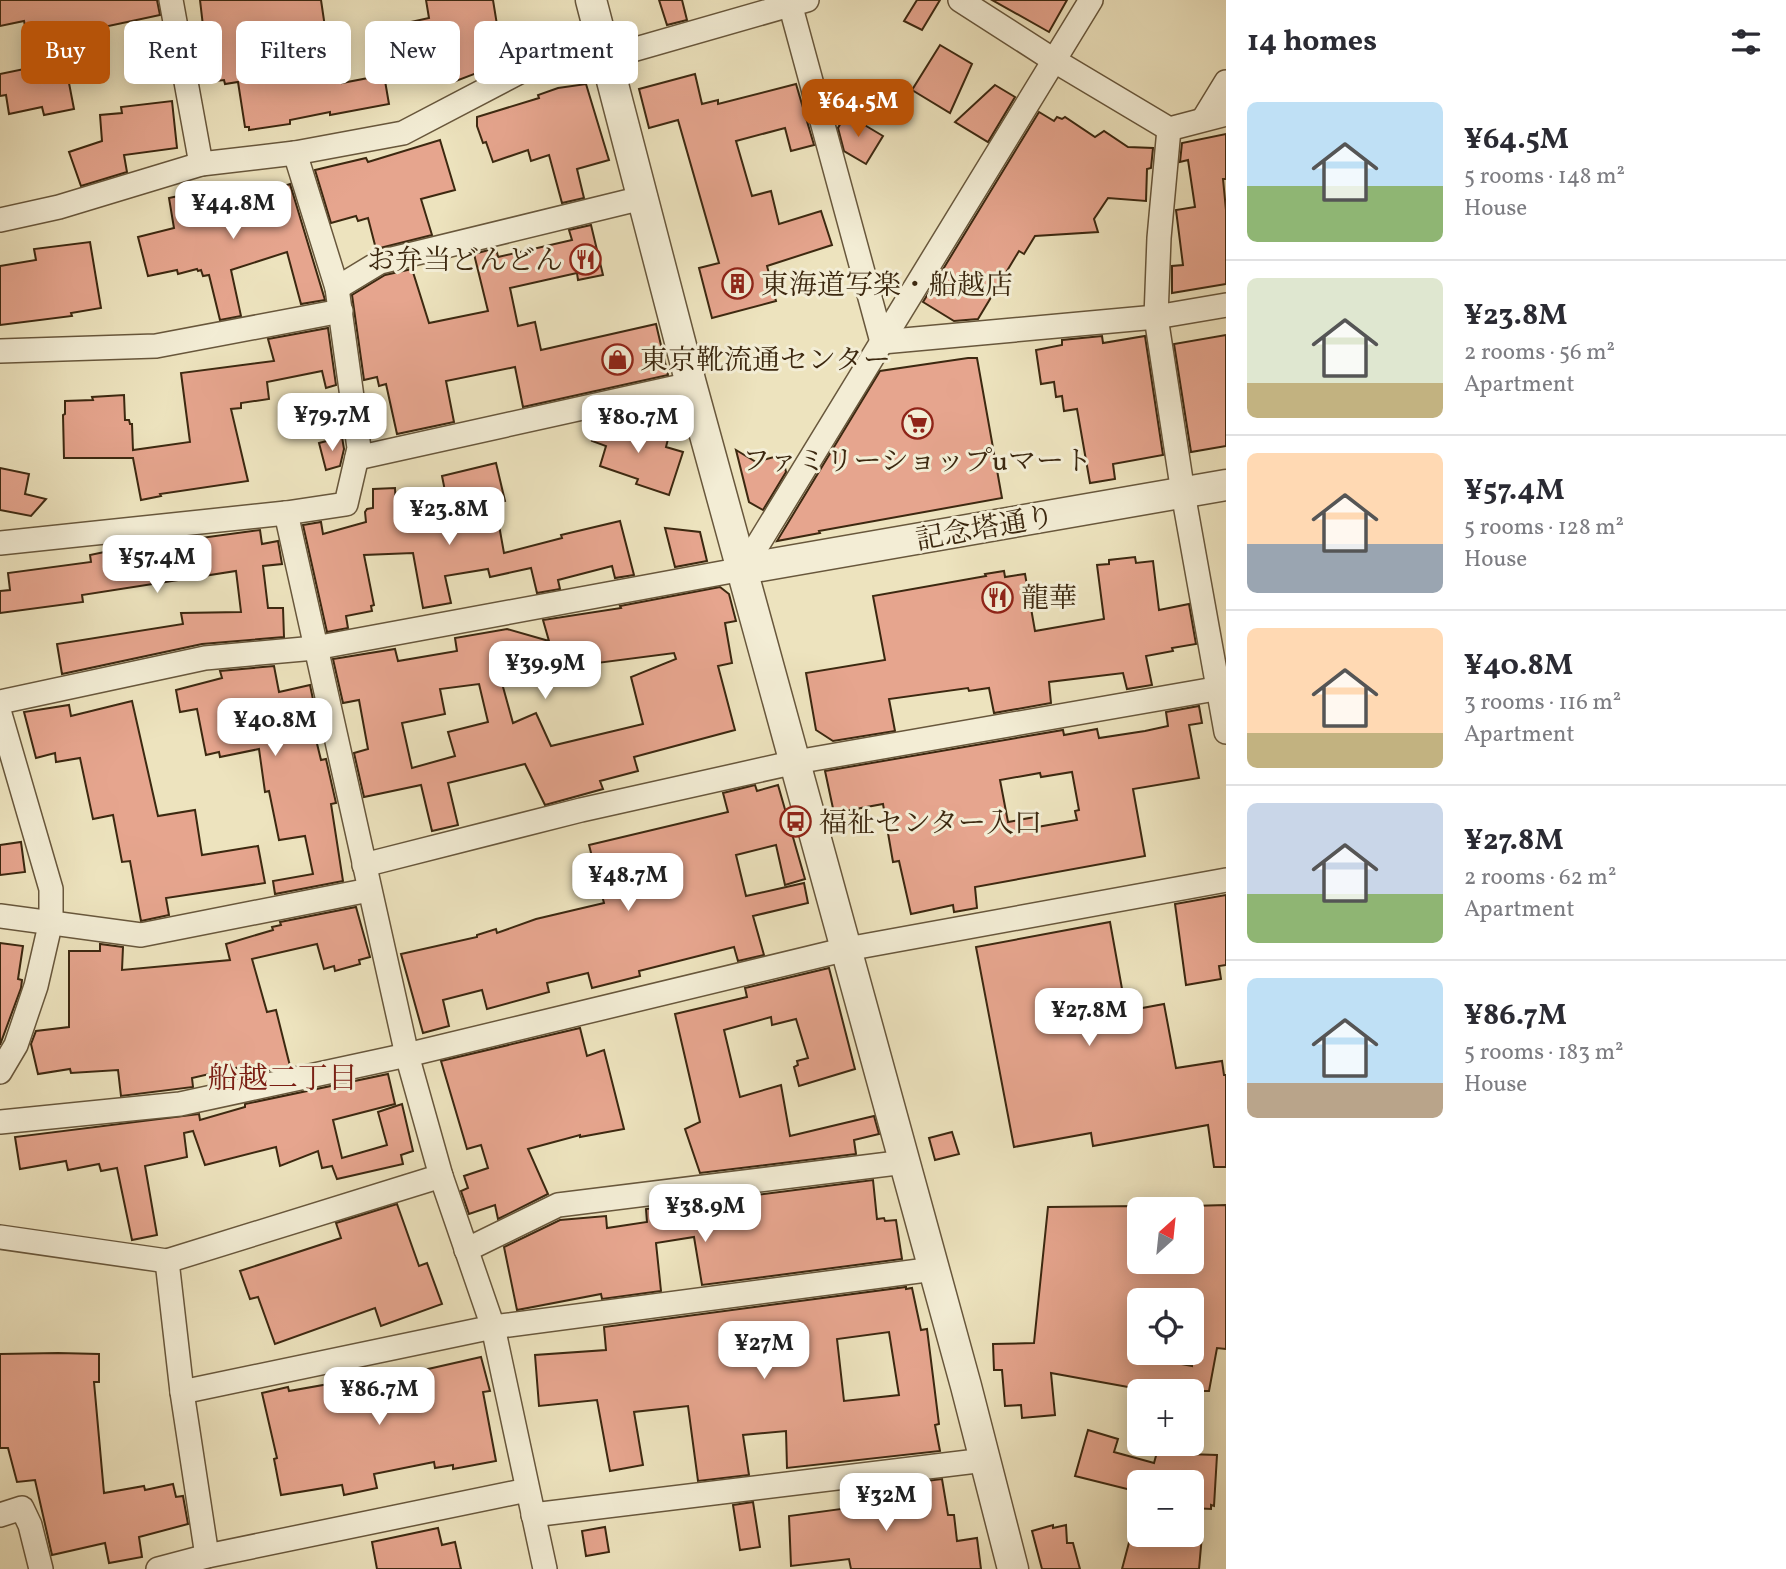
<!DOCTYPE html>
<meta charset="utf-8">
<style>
body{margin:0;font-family:Vollkorn,"Noto Serif JP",serif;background:#f7f7f7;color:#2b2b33;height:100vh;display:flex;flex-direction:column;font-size:26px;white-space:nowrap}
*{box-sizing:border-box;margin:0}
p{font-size:23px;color:#7c7c81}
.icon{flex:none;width:38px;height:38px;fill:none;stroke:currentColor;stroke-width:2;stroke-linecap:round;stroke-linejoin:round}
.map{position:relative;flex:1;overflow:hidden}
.panel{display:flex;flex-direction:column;background:#fff;width:560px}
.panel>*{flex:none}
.top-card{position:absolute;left:21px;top:21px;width:665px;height:63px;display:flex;gap:14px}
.needle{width:46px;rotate:27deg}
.fabs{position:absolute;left:1127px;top:1197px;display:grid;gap:14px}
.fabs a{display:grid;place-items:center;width:77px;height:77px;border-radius:10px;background:#fff;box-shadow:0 4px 18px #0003;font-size:35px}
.price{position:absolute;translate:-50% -60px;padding:0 16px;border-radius:14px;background:#fff;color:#222;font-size:23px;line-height:46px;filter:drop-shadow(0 2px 4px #0008)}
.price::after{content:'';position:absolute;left:50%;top:42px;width:21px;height:16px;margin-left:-10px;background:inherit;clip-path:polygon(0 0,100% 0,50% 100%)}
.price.on{background:#b45309;color:#fff}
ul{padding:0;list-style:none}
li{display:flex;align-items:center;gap:21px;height:175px;padding:0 21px}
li+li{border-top:2px solid #e1e1e2}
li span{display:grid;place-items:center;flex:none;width:196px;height:140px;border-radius:10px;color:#555}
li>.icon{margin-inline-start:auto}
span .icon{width:84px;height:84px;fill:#fffc;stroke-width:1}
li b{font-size:30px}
h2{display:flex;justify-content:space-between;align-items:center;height:84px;padding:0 21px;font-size:30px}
.chip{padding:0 24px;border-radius:10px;background:#fff;box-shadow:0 4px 18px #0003;font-size:24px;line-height:63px}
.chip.on{background:#b45309;color:#fff}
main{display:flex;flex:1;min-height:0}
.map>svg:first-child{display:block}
</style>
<main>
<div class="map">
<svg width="1226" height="1569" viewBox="0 0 1226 1569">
<rect width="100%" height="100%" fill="#ede3be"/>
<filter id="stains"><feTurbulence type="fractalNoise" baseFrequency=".00286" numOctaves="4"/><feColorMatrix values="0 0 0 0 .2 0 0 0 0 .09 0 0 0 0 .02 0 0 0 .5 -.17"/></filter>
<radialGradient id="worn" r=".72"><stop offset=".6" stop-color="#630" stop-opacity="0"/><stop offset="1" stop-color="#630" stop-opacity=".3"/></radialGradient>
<g fill="#e6a58e" stroke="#3c2810" stroke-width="2" fill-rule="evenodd">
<polygon points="0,0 157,0 160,15 99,28 102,42 63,52 74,109 44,115 42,107 9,114 6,95 0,96 0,74 34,67 24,21 0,26"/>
<polygon points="200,0 321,0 331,68 341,67 342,83 384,75 389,104 330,115 330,112 290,120 290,124 249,130 249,127 245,127 238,82 225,84 224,80 200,83 195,52 206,52"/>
<polygon points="426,0 493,0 498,31 506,28 516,58 456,81 449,56 388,68 379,29 429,18"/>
<polygon points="659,0 682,0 687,20 667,25"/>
<polygon points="917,0 940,0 922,30 904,21"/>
<polygon points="992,0 1067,0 1049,32"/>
<polygon points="940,45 972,64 950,113 912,90"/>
<polygon points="695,74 702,104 718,100 718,104 796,84 814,145 791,151 785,128 736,141 752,196 771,191 779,224 821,211 832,245 767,266 776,301 712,318 699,268 719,263 678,120 649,128 639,89"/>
<polygon points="586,84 609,160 577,169 584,198 562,203 549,155 531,161 528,150 493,162 486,142 483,143 477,126 477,117 539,98 538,95 558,88"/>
<polygon points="995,85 1015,97 988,142 955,122"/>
<polygon points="172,101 177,148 124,155 127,172 81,186 69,152 102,141 100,115 122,113 121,107"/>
<polygon points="1039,112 1054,121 1057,117 1062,119 1065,117 1095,137 1104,131 1128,147 1153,148 1151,168 1147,169 1146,201 1108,198 1094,219 1098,232 1035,236 1024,254 1019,251 978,319 954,321 923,302"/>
<polygon points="846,114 883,136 866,164 844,151 838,128"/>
<polygon points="1226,134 1226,179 1223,179 1226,210 1226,284 1172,293 1172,266 1183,265 1176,210 1195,207 1188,160 1180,162 1182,143"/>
<polygon points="440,140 455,190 421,199 432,235 376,249 368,218 358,221 356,216 331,223 315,170 366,158 368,162"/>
<polygon points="239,183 243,200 290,184 325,300 301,304 287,252 231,270 241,316 220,320 209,275 203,276 201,270 198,271 197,269 178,274 177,270 148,276 138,237 174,228 169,198"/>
<polygon points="591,225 603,275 578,280 577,273 510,288 518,326 535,322 541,350 656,324 668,375 523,407 515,367 446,381 454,422 397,434 386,384 379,386 377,377 364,380 352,295 385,275 412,269 429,323 488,311 474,254 496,248 498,257 572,240 569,230"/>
<polygon points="90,242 101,308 71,313 72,316 0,325 0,266 36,260 34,249"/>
<polygon points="328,328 336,385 326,388 322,371 267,382 269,399 241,403 241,408 231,409 248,481 160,494 161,496 141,500 133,458 64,458 63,415 65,414 65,401 93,400 92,397 124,395 125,420 129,420 130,424 132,424 133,450 190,442 181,373 274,361 268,339"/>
<polygon points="1226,335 1226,446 1191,452 1174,344"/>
<polygon points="1102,336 1103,343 1145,336 1163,455 1113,464 1115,479 1090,483 1077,409 1064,411 1062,396 1056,397 1054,382 1041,384 1036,350 1062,345 1062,340"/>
<polygon points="968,358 977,358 1002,498 819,531 820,533 777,541 880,371"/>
<polygon points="603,418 668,439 666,447 683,452 669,495 636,484 638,479 600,466 606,446 592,441 599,419"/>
<polygon points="342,437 344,449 340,466 326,470 319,443"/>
<polygon points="736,450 756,462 774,457 784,463 786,472 763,510 749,502"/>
<polygon points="496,463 505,501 495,503 504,553 562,538 561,535 620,521 634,575 615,578 612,566 558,580 560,589 537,593 531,568 490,577 488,569 445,576 451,603 423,608 413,553 364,555 374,605 371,606 372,611 346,616 348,628 327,632 303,525 321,522 323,534 366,522 365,512 367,509 373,508 373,489 395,488 396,509 448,506 442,476"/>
<polygon points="0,468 29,474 25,494 46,499 31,516 0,510"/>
<polygon points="665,528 700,532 707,561 675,567"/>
<polygon points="260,530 262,544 278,541 282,564 263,566 268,608 283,608 284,637 202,644 62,674 57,644 183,624 181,613 241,612 236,571 82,595 83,602 0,613 0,591 10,590 8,573 91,562 90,555 152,542 157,544"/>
<polygon points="1135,557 1136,563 1153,561 1159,610 1189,604 1196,644 1172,648 1173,651 1146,656 1152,685 1127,689 1123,673 1049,682 1051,703 994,713 989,688 969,691 968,688 889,699 895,731 833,741 816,730 806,673 885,660 873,596 986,576 985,574 1004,571 1005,577 1025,574 1035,631 1104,619 1097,565 1109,564 1109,560"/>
<path d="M720 587 729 594 736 621 725 623 732 663 718 666 735 730 634 757 638 771 600 781 603 789 545 805 525 764 448 783 458 825 432 831 421 785 364 797 354 753 368 749 359 700 343 703 333 659 395 649 398 661 457 651 455 638 507 629 549 641 543 620 621 608 620 606ZM674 653 676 659 631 677 643 724 551 746 536 713 513 723 500 676 573 663 574 666ZM479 684 488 722 448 732 455 756 412 768 402 723 445 714 440 689Z"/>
<polygon points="274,666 279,692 310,685 315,709 309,711 321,760 326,759 336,803 331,804 343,881 275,894 273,881 313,874 305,836 279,840 269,791 265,792 259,749 220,757 219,752 206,755 197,709 180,712 176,690 222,678 220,671"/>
<polygon points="132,701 158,816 195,810 202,855 258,846 265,883 166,898 169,915 141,921 130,861 122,862 113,815 93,819 80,758 56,762 55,753 36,758 24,712 69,705 71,716"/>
<path d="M1199 706 1202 723 1189 725 1199 778 1133 789 1145 856 975 887 977 908 954 912 953 905 911 914 899 861 893 862 883 804 834 813 825 771 1063 730 1064 735 1097 729 1099 738 1145 731 1168 726 1166 712ZM1072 772 1079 810 1075 811 1077 820 1037 827 1035 817 1008 822 1000 780 1040 773 1041 777Z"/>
<polygon points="755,785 757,791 778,785 805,879 785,885 776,845 736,855 746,896 804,883 808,903 753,916 764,955 738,961 734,947 639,971 640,976 592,988 588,973 547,983 549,992 487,1009 482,990 443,1000 449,1026 423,1033 401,954 477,937 477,935 496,929 497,933 536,919 604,903 589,845 728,812 723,793"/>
<polygon points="21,842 25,872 0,875 0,845"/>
<polygon points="1226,895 1226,965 1219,966 1221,979 1186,985 1175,904"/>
<polygon points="356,907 370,957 359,960 360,964 335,971 334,966 324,969 317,944 252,959 267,1012 276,1010 290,1066 241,1077 240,1067 192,1078 193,1087 121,1096 118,1070 71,1073 70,1069 38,1074 31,1044 36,1031 69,1027 69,951 100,951 100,944 123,947 122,970 230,960 226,944 273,930 272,927 281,925 280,922"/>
<polygon points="1110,922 1126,1011 1164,1004 1176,1068 1222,1061 1224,1075 1226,1075 1226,1167 1214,1167 1208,1125 1093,1146 1091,1133 1014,1147 976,947"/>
<polygon points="0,943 23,946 18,979 22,980 21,988 0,1045"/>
<polygon points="829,968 855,1069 799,1086 794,1067 798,1065 797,1061 808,1058 796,1019 772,1025 771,1017 724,1030 740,1097 781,1085 790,1136 874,1116 879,1134 854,1140 856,1154 700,1173 685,1129 700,1122 675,1014 747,997 745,988"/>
<polygon points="580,1028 587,1056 604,1050 624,1129 580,1137 580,1135 528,1149 548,1194 498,1219 495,1205 469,1214 461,1191 468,1188 464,1176 488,1168 481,1145 467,1149 441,1061"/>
<polygon points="388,1074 395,1104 333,1120 342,1158 387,1145 378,1112 402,1104 413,1151 401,1155 403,1164 337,1179 332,1166 322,1168 318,1151 280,1166 276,1147 205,1165 193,1131 184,1133 187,1157 145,1166 157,1235 132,1240 117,1168 101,1171 99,1164 68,1170 66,1161 20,1169 15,1137 199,1114 200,1120 245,1107 245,1104"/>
<polygon points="952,1132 959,1154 935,1160 929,1138"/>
<polygon points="873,1180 877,1219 884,1218 885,1221 896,1220 902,1259 702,1285 694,1237 656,1243 661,1291 602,1299 601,1294 517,1310 504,1247 560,1220 606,1216 607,1228 647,1222 646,1209"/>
<polygon points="397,1204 419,1266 427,1263 442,1304 381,1326 375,1308 275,1344 258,1297 250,1299 240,1271 341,1238 336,1223"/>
<path d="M1226 1205V1349L1217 1348 1209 1391H1150L1051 1373 1055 1415 1022 1418 1021 1405 1005 1406 1002 1370H994L993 1344 1034 1343 1048 1207 1139 1206V1262H1192V1206ZM1139 1300H1192V1366L1139 1356Z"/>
<path d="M906 1287V1289L912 1288 921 1330 927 1329 939 1424 935 1425 940 1451 787 1468 786 1431 743 1435 749 1475 698 1481 688 1406 634 1412 643 1465 610 1471 597 1400 539 1406 535 1355 606 1350 604 1327ZM889 1332 899 1395 844 1401 837 1339Z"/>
<polygon points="58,1353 99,1354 99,1382 94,1382 104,1493 144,1486 145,1490 173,1484 176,1497 183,1496 188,1524 139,1537 142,1557 109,1563 105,1543 52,1555 35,1480 17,1482 8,1448 0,1448 0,1354"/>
<polygon points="481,1357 490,1391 483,1392 496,1461 453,1469 453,1465 435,1468 434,1462 374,1474 377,1488 344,1495 342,1485 281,1495 274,1459 277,1458 262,1393 288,1387 289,1391 374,1376 375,1381"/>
<polygon points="1088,1430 1118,1439 1114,1452 1154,1463 1159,1445 1185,1454 1217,1455 1214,1506 1211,1505 1211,1509 1192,1508 1192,1482 1139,1482 1139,1492 1075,1476"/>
<polygon points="942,1479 948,1515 954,1515 957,1541 977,1538 981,1569 851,1569 849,1559 791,1566 789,1516 871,1505 869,1488"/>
<polygon points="753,1502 760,1547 740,1550 733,1505"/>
<polygon points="1053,1525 1053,1528 1066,1525 1067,1543 1073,1543 1080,1569 1042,1569 1032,1531"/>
<polygon points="605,1527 609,1552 586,1556 582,1531"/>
<polygon points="438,1528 442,1545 455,1542 461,1569 377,1569 372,1542"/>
<polygon points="1131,1535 1202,1535 1199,1569 1122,1569"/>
</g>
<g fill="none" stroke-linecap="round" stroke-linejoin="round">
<defs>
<g id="minor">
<polyline points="171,0 201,164"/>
<polyline points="789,0 882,342 1156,317 1226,305"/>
<polyline points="960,0 1055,61 1169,129 1226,114"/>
<polyline points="1204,118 1226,82"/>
<polyline points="1169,129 1159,238 1156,317 1183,493 1226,732"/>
<polyline points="0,220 59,207 201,164 295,153 403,133 531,66 556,60 608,57 807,0"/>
<polyline points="337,288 380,262 642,198"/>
<polyline points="0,351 156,346 341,311"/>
<polyline points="357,458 691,384"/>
<polyline points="286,513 407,1055 441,1176 493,1327 545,1569"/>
<polyline points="0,543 286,513 346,504 359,448 337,288 295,153"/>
<polyline points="0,702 205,658 315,648 743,569 1091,0"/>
<polyline points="0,714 51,889 51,921 36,986 16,1045 0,1072"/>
<polyline points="364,865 581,810 796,762 1226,687"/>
<polyline points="0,916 141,935 369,890"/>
<polyline points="0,1122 180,1104 407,1055 847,949 1226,880"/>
<polyline points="0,1237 167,1261 441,1176"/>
<polyline points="466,1250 558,1205 905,1162"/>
<polyline points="167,1261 182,1392 207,1556"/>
<polyline points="182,1392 493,1327 934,1269"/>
<polyline points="0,1515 22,1508 30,1525 41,1569"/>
<polyline points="533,1515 985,1460"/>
<polyline points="158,1569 207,1556 527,1490"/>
</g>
<g id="tertiary">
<polyline points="591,0 691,384 966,1386 1013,1569"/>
<polyline points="743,569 1226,485"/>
</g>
</defs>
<use href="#minor" stroke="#68573c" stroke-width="26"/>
<use href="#tertiary" stroke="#68573c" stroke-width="33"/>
<use href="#minor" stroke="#f3edd5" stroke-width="23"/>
<use href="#tertiary" stroke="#f3edd5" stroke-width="30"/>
</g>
<defs>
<symbol id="restaurant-ring" viewBox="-11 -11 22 22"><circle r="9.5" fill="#f3edd5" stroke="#8f2418" stroke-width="1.5"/><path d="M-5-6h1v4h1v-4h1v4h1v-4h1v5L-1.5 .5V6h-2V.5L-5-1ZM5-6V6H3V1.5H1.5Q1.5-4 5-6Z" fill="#8f2418"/></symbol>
<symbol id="building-ring" viewBox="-11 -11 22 22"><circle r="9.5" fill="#f3edd5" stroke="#8f2418" stroke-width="1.5"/><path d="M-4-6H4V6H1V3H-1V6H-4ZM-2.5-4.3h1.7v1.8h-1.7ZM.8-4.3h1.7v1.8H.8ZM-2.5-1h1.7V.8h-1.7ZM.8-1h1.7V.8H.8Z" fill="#8f2418"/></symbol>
<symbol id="shop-ring" viewBox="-11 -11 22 22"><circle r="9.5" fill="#f3edd5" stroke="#8f2418" stroke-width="1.5"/><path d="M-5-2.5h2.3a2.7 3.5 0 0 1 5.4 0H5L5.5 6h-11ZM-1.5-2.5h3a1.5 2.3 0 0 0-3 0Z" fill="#8f2418"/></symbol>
<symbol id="supermarket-ring" viewBox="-11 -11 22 22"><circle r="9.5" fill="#f3edd5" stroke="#8f2418" stroke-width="1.5"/><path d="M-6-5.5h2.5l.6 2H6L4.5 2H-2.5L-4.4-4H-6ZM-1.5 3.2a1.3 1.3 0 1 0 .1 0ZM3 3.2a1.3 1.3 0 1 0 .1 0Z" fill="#8f2418"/></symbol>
<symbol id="bus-ring" viewBox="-11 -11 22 22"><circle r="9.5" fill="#f3edd5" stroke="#8f2418" stroke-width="1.5"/><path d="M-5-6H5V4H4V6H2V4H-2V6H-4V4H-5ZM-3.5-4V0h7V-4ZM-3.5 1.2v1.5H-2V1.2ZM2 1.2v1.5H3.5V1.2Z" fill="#8f2418"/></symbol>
</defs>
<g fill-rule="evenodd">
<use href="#restaurant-ring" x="568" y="242" width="35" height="35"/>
<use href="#building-ring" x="720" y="266" width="35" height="35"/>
<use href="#shop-ring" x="600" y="342" width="35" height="35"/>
<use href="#supermarket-ring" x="900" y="406" width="35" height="35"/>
<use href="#restaurant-ring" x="980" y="580" width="35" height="35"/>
<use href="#bus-ring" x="778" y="804" width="35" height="35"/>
</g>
<g text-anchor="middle" stroke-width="6" stroke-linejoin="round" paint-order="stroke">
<g font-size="28" fill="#3c2810" stroke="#f3edd5" text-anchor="start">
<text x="563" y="269" text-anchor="end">お弁当どんどん</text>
<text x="761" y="294">東海道写楽・船越店</text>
<text x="640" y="369">東京靴流通センター</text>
<text x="917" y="470" text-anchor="middle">ファミリーショップuマート</text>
<text x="1021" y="607">龍華</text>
<text x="819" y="832">福祉センター入口</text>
</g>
<g font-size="28" fill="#3c2810" stroke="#f3edd5">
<text transform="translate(985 527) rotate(-10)" y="10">記念塔通り</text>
</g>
<g font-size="30" fill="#7a1f14" stroke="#f3edd5">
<text x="283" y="1088">船越二丁目</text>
</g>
</g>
<rect width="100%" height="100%" filter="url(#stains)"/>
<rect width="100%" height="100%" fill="url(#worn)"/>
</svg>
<div class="fabs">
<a><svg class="needle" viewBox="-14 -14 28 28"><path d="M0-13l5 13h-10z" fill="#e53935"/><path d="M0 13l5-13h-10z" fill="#7c7c81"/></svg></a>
<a><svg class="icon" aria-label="locate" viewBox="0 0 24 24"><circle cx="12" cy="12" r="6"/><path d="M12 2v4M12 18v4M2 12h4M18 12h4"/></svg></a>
<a>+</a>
<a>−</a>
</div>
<b class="price on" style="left:858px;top:139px">¥64.5M</b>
<b class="price" style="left:233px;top:241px">¥44.8M</b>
<b class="price" style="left:332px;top:453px">¥79.7M</b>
<b class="price" style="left:638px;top:455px">¥80.7M</b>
<b class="price" style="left:449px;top:547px">¥23.8M</b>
<b class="price" style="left:157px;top:595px">¥57.4M</b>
<b class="price" style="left:545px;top:701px">¥39.9M</b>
<b class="price" style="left:275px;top:758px">¥40.8M</b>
<b class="price" style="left:628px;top:913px">¥48.7M</b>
<b class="price" style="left:1089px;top:1048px">¥27.8M</b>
<b class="price" style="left:705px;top:1244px">¥38.9M</b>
<b class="price" style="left:764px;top:1381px">¥27M</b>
<b class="price" style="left:379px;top:1427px">¥86.7M</b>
<b class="price" style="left:886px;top:1533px">¥32M</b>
<div class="top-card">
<a class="chip on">Buy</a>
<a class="chip">Rent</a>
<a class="chip">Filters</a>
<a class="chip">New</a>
<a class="chip">Apartment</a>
</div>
</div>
<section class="panel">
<h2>14 homes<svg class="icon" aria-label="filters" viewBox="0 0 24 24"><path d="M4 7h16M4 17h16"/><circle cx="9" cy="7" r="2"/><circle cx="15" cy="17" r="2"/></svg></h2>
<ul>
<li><span style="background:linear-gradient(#bfe0f5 60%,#8fb573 0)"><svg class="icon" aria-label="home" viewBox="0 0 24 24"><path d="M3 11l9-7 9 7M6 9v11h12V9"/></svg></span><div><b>¥64.5M</b><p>5 rooms · 148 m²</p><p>House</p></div></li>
<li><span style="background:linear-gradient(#dfe7d0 75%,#c2b280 0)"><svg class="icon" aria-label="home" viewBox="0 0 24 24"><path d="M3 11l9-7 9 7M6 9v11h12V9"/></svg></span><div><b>¥23.8M</b><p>2 rooms · 56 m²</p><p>Apartment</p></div></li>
<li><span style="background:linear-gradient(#ffd9b3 65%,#9aa5b1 0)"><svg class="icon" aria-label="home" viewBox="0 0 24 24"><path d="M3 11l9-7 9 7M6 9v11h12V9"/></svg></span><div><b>¥57.4M</b><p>5 rooms · 128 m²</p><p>House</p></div></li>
<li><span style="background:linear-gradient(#ffd9b3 75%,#c2b280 0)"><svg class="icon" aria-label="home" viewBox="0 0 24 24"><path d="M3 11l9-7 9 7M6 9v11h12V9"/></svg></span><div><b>¥40.8M</b><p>3 rooms · 116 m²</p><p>Apartment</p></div></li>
<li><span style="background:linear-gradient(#c9d6e8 65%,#8fb573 0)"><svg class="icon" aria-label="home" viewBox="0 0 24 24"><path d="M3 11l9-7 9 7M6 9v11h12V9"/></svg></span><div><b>¥27.8M</b><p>2 rooms · 62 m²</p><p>Apartment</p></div></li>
<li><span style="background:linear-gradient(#bfe0f5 75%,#b9a48a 0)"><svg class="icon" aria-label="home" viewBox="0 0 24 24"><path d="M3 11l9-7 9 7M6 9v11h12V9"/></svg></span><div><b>¥86.7M</b><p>5 rooms · 183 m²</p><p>House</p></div></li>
</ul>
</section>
</main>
